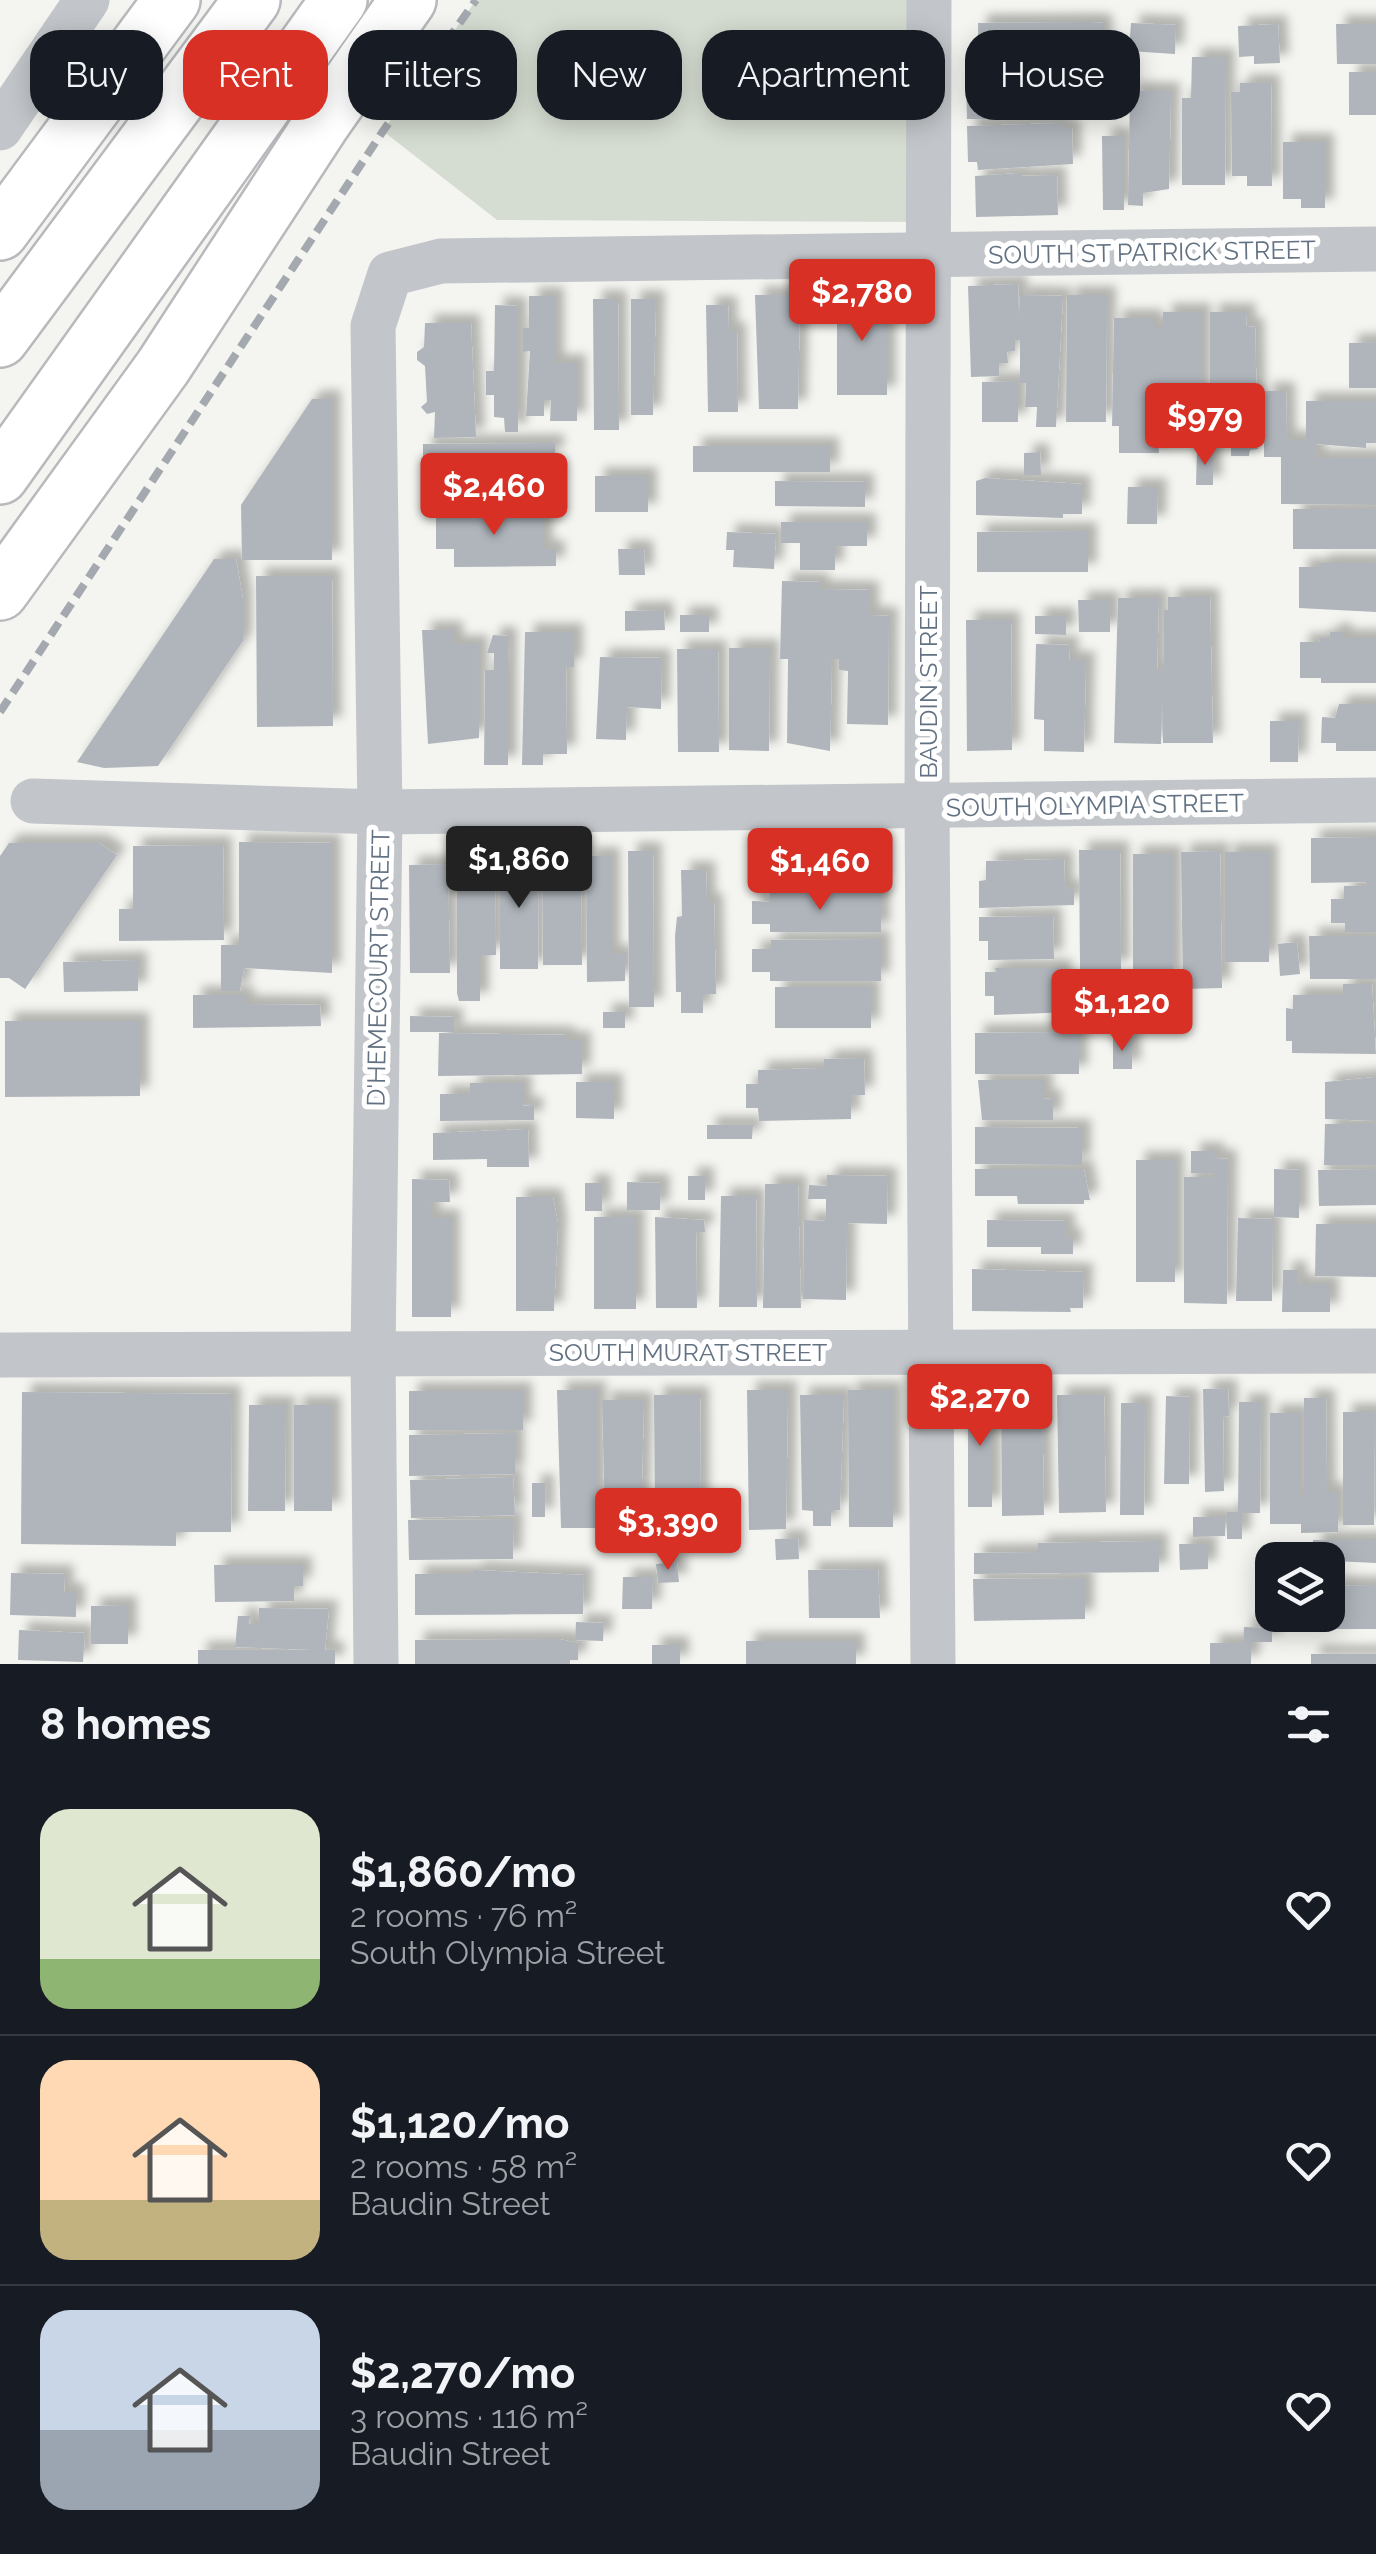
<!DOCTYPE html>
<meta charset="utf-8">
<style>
body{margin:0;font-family:Raleway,sans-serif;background:#242831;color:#f1f3f6;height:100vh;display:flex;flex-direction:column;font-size:38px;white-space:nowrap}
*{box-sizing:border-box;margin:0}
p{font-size:32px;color:#9ea1a6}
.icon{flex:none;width:55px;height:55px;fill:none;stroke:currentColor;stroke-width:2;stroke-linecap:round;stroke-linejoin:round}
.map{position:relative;height:1664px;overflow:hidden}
.sheet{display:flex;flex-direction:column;background:#171b24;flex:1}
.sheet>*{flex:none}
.banner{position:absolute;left:30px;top:30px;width:1318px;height:90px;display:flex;gap:20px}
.fabs{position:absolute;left:1255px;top:1542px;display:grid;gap:20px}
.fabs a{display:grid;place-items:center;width:90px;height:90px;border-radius:20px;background:#171b24;box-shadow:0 5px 25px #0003;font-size:50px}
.price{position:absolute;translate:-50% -85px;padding:0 22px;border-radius:10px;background:#d93025;color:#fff;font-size:32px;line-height:65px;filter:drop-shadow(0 2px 5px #0008)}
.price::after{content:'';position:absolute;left:50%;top:60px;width:30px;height:22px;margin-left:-15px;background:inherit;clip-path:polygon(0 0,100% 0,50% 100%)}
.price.on{background:#222;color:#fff}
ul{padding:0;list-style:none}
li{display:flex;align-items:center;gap:30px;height:250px;padding:0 40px}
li+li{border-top:2px solid #363941}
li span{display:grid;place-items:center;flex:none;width:280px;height:200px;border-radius:30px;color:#555}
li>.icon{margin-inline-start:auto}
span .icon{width:120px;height:120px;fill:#fffc;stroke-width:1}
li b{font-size:42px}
h2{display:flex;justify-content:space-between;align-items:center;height:120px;padding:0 40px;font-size:42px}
.tag{padding:0 35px;border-radius:30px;background:#171b24;box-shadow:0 5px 25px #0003;font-size:35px;line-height:90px}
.tag.on{background:#d93025;color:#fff}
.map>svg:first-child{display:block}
</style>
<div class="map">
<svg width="1376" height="1664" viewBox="0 0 1376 1664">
<defs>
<filter id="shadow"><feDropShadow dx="9" dy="-9" stdDeviation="5" flood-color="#0004"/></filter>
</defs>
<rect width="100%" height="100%" fill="#f4f5f0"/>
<polygon fill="#d5dcd1" points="476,0 929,0 930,222 497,220 383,131"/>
<g fill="#afb5bb" filter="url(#shadow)">
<polygon points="1089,22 1103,23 1103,48 1119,48 1119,66 979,69 978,23"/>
<polygon points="1131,23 1176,25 1175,54 1129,51"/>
<polygon points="1278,24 1280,63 1254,64 1254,56 1239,57 1238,26"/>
<polygon points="1336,24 1376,24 1376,64 1337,64"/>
<polygon points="1192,57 1226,57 1225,185 1182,185 1182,98 1191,98"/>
<rect x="1093" y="71" width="33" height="28"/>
<rect x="1349" y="72" width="27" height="43"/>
<polygon points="1061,77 1061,119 967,119 966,78"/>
<polygon points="1240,83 1271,83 1272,186 1247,186 1247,176 1232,176 1231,92 1240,92"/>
<polygon points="1130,91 1171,91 1169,189 1143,193 1143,206 1128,205"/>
<polygon points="1061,123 1061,128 1072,128 1073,164 978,170 977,162 968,162 967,126"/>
<polygon points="1102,136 1124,136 1124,210 1103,210"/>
<polygon points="1283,142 1325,142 1325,208 1301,208 1301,199 1283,199"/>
<polygon points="1020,173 1020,176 1057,175 1058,215 976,217 975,176"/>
<polygon points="1018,284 1019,315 1020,295 1063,296 1056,427 1036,427 1037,407 1025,407 1026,383 1020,383 1020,340 1015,340 1015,351 1007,352 1008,363 999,363 999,376 971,377 968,286"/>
<rect x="837" y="294" width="50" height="101"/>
<polygon points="755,295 800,295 798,409 759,409"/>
<polygon points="1067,295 1107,295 1106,422 1066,422"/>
<polygon points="529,296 555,296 555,363 577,363 577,421 550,421 551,400 544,400 544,416 526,416 530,351 523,352 523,328 529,328"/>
<polygon points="593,299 618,299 619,430 594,430"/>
<polygon points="631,299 656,299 653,415 631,415"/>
<polygon points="495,305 518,306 518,432 505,432 504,418 494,417 494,395 486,395 486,371 494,371"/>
<polygon points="706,305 728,305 729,331 737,331 738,412 708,412"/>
<polygon points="1163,312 1202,312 1202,436 1158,438 1159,453 1119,453 1119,426 1112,426 1114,318 1154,318 1154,327 1163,327"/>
<polygon points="1210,312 1247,312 1246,326 1255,327 1258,449 1250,450 1249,456 1231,456 1231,447 1210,446"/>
<polygon points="425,323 471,323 476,437 434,438 435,412 427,414 421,407 427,402 425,366 417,360 417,352 424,347"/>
<polygon points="1376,342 1376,388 1349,388 1349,343"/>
<polygon points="1018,381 1018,422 982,422 982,382"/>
<polygon points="1264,391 1286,391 1287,440 1306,440 1306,401 1376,401 1376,443 1366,443 1366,448 1316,444 1316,458 1376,458 1376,505 1281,504 1281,457 1264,457"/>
<polygon points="312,399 332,399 332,560 242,560 241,505"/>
<polygon points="555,443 555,457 545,456 545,468 423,469 423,444"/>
<rect x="693" y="446" width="137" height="26"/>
<polygon points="1197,450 1213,451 1213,485 1196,485"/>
<polygon points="1040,452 1041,475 1024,475 1024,453"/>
<rect x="595" y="476" width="53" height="36"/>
<polygon points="985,478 1082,484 1082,514 1063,514 1063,518 976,515 976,481"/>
<polygon points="775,481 865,482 865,507 775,506"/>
<polygon points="525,483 525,508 433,509 432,485"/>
<polygon points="1128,487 1158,487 1157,524 1127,524"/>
<rect x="1293" y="509" width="83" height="40"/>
<polygon points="436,511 544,511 544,549 556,549 556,566 454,567 454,549 436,549"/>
<polygon points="781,522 867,522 867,546 835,546 835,570 800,570 800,543 781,543"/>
<polygon points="1088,531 1088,572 977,572 977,532"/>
<polygon points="727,532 776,534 774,569 733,567 734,550 726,550"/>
<polygon points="618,549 644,549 645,575 619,575"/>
<polygon points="214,559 236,559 243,599 243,641 158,766 104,768 77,762"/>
<polygon points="1320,563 1376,563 1376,612 1299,608 1299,567 1320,567"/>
<polygon points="256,576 332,576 333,726 257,727"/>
<polygon points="782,581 820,582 820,589 870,590 870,615 889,616 888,725 847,724 848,671 839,670 839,659 832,659 830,751 787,743 788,659 780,659"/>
<polygon points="1168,597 1210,597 1213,743 1163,743 1162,703 1161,744 1114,743 1118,598 1159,598 1157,670 1164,670 1164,610 1168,610"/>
<polygon points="1078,600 1110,600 1110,632 1079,632"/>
<polygon points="664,610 665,630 625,631 625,611"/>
<rect x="680" y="615" width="29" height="17"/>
<polygon points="1035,616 1066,616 1066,635 1035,634"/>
<polygon points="966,620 1011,620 1012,750 967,751"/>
<polygon points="422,630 454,630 454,644 479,644 479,738 428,744"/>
<polygon points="525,632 574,632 574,667 566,667 567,754 543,754 543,765 522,765"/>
<polygon points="1330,632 1343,632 1343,638 1376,638 1376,683 1321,683 1321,678 1300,678 1300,642 1320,642 1319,638 1329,638"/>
<polygon points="493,635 508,636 508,765 484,765 485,670 494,670 494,653 487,653"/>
<polygon points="1036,644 1070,645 1069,660 1086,660 1084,752 1044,751 1044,720 1034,719"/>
<polygon points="729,648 770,648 769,751 729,750"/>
<polygon points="677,649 718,649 719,752 678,752"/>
<polygon points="600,657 662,658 661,709 627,707 626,740 596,739"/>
<polygon points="1339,704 1376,704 1376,751 1336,751 1336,743 1321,743 1322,717 1335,718"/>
<polygon points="1270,721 1299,721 1298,762 1270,762"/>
<polygon points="1376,837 1376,932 1345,932 1345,923 1331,923 1331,899 1344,899 1344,886 1367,886 1367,882 1311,883 1311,838"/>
<polygon points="880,839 881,883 770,885 769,841"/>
<polygon points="239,842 332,843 332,973 244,968 240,991 221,991 221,945 239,945"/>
<polygon points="9,843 99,843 117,855 25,989 9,978 0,978 0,856"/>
<polygon points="223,845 224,940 119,941 119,909 133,909 133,846"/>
<polygon points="1079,850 1120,850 1121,969 1080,969"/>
<polygon points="628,851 653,851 654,1007 629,1007"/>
<polygon points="1220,851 1222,988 1183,989 1181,852"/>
<rect x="1225" y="852" width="44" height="110"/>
<polygon points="457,853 495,853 496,955 480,956 480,1001 459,1001 457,993"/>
<polygon points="500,853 539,853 538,969 500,969"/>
<polygon points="542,853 581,853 582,965 543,965"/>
<rect x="1133" y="854" width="40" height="126"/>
<polygon points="586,856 611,856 611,954 625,954 625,981 587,982"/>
<polygon points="1064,859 1065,889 1074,889 1074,905 979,908 979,881 986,880 986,861"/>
<polygon points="448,864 450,973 410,973 409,865"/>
<polygon points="681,870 706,870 707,902 714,902 716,994 703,995 703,1013 681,1013 681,992 676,992 675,936 677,917 682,916"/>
<polygon points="770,893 881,893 881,932 770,932 770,924 752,924 752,901 770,902"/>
<polygon points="1053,916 1054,959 988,960 988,941 979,941 979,917"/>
<polygon points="1309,936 1376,936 1376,979 1310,979"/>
<polygon points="881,939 881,981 770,981 770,972 752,972 752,949 771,949 771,940"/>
<polygon points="1297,942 1300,974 1280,976 1278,944"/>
<polygon points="138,960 138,991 64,992 63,962"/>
<polygon points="995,968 1063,968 1064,993 1073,993 1073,1012 994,1015 994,996 985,996 985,972 996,972"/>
<polygon points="1343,984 1372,984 1376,1054 1292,1053 1292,1041 1286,1041 1286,1008 1293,1009 1293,995 1343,995"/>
<rect x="775" y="987" width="96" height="41"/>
<polygon points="193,995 245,995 245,1004 320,1005 321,1026 193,1028"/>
<polygon points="1103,997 1131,997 1131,1032 1103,1031"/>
<rect x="603" y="1012" width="22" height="16"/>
<polygon points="410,1016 454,1017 454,1032 410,1032"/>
<polygon points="5,1021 140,1021 140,1096 5,1097"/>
<polygon points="1079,1032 1079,1074 975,1074 975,1033"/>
<polygon points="439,1033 566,1035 566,1040 582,1040 582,1074 438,1076"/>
<rect x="1113" y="1038" width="19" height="31"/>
<polygon points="864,1058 865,1095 851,1096 851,1119 759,1121 758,1108 746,1108 746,1084 758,1084 758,1070 824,1068 824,1059"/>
<polygon points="1376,1077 1376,1121 1325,1119 1325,1082"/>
<polygon points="978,1080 1044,1080 1044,1099 1053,1098 1053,1120 982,1120"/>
<polygon points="576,1082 614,1082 614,1119 576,1118"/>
<polygon points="470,1083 523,1083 523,1106 534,1105 534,1120 440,1121 440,1094 470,1094"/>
<polygon points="1325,1124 1376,1124 1376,1165 1324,1165"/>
<polygon points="707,1125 753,1125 752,1139 707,1139"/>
<polygon points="975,1127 1082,1128 1082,1165 975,1164"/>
<polygon points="528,1129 529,1167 487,1167 487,1159 433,1160 433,1133"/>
<polygon points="1191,1151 1215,1151 1215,1158 1228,1159 1227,1304 1184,1303 1184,1177 1213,1177 1213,1173 1191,1173"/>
<rect x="1136" y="1160" width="39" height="122"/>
<polygon points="975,1169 1084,1169 1090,1200 1084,1200 1084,1204 1018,1204 1017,1196 975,1196"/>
<polygon points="1274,1169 1299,1170 1299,1218 1274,1217"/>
<polygon points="1376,1169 1376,1205 1319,1206 1318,1170"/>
<polygon points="827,1175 888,1176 887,1224 847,1223 846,1300 803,1299 804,1220 826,1221 826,1199 808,1199 809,1185 827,1186"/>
<rect x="688" y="1176" width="17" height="24"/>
<polygon points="412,1179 449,1180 450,1202 431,1202 431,1218 451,1218 451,1317 412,1317"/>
<polygon points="627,1182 661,1183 660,1210 627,1210"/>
<rect x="585" y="1183" width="17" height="28"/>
<polygon points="765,1184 798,1184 801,1308 763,1308"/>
<polygon points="721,1196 756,1196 757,1307 719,1307"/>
<polygon points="516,1197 553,1197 558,1224 554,1311 516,1311"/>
<rect x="594" y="1217" width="42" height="92"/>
<polygon points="655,1217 704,1220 705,1232 696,1232 697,1308 656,1308"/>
<polygon points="1238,1218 1273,1219 1272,1301 1236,1301"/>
<polygon points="987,1220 1066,1221 1066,1237 1073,1237 1073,1254 1041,1254 1041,1247 987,1247"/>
<polygon points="1316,1224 1376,1224 1376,1277 1315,1276"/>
<polygon points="972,1269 1084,1272 1083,1308 1070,1308 1071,1312 972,1311"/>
<polygon points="1283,1270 1298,1270 1298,1284 1330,1284 1330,1312 1282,1312"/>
<polygon points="1228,1388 1229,1416 1223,1417 1224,1491 1205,1492 1203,1389"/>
<polygon points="557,1390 597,1390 597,1528 561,1528"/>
<polygon points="747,1390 788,1390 786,1529 749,1530"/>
<polygon points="848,1390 893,1390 893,1527 849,1527"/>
<polygon points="1001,1390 1042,1390 1044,1515 1002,1516"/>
<rect x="409" y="1391" width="114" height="39"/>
<polygon points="992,1391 992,1507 968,1507 968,1392"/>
<polygon points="22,1392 232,1394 231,1532 176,1532 176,1546 21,1544"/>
<polygon points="654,1395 700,1395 701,1522 655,1523"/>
<polygon points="800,1395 844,1395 840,1510 831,1511 831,1526 813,1526 813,1511 802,1510"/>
<polygon points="1057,1395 1104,1395 1106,1512 1059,1513"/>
<polygon points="1166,1396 1190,1397 1189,1484 1164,1484"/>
<polygon points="1304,1398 1326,1398 1327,1492 1338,1492 1338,1532 1301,1533 1301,1524 1270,1524 1270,1413 1300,1413 1300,1496 1304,1496"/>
<polygon points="602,1400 644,1400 641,1519 605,1519"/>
<polygon points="1239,1402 1261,1402 1260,1513 1242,1513 1242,1539 1227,1539 1227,1512 1238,1512"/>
<polygon points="1121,1403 1145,1403 1144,1515 1120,1515"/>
<polygon points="249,1405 286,1405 285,1511 248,1511"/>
<rect x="294" y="1405" width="38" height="106"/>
<polygon points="1343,1412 1375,1412 1374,1525 1343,1525"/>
<polygon points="515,1433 515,1474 409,1476 409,1435"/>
<polygon points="513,1477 515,1515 411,1518 410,1480"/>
<rect x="532" y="1483" width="13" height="34"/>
<polygon points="1193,1517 1225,1517 1225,1536 1193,1537"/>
<polygon points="514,1519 513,1559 409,1560 408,1520"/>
<polygon points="798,1538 799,1559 776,1560 775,1539"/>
<polygon points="1313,1540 1376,1540 1376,1563 1313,1560"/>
<polygon points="1159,1541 1159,1572 974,1574 974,1553 1038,1552 1038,1543"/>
<polygon points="1179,1544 1208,1544 1208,1569 1180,1570"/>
<polygon points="677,1562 679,1582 658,1583 656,1564"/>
<polygon points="214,1565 303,1565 303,1586 294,1586 294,1601 215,1602"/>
<polygon points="878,1569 880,1618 809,1618 808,1570"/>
<polygon points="474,1570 584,1575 583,1614 415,1615 415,1574 474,1574"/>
<polygon points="11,1573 65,1574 64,1592 76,1592 76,1617 10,1615"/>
<polygon points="623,1577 653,1577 652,1609 622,1609"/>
<polygon points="1085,1578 1085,1619 974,1621 973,1579"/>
<polygon points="1376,1585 1376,1629 1291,1629 1291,1619 1271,1619 1271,1615 1328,1615 1328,1586"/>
<polygon points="128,1605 128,1644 91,1644 91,1606"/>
<polygon points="259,1608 329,1609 325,1650 335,1650 335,1664 198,1664 198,1650 314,1650 235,1647 238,1616 250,1616 249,1624 259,1624"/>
<polygon points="576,1622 604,1623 603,1641 575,1640"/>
<polygon points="1244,1627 1272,1628 1272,1642 1251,1642 1251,1664 1210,1664 1210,1643 1243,1643"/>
<polygon points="19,1630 85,1633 83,1662 18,1660"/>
<polygon points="559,1639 578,1643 578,1660 570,1660 570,1664 415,1664 415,1640"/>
<rect x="746" y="1641" width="110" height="23"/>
<rect x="652" y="1645" width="28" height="19"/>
<rect x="1311" y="1654" width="65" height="10"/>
</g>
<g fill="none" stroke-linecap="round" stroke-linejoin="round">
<defs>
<g id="highway">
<polyline points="0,232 172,0"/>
<polyline points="0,339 252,0"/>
<polyline points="0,476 339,0"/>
<polyline points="0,592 163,367 322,123 408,0"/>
</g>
</defs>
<use href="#highway" stroke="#b7b9bc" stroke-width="60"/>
<g stroke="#c2c5c9" stroke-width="45">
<polyline points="929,0 927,809 933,1664"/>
<polyline points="0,128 87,0"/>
<polyline points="33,801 380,812 1376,800"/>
<polyline points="0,1355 1376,1351"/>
<polyline points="376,1664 373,1354 380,812 373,326 390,274 441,261 1376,249"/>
</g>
<use href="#highway" stroke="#fff" stroke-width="55"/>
<polyline stroke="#a4a9af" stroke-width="8" stroke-dasharray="15 8" stroke-linecap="butt" points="0,712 383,131 476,0"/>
</g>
<g text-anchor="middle" stroke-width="10" stroke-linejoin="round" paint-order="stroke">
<g font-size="25" fill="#637283" stroke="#fff">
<text transform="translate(1152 252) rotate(-1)" y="9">SOUTH ST PATRICK STREET</text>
<text transform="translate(928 682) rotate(-90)" y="9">BAUDIN STREET</text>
<text transform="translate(1095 805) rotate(-1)" y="9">SOUTH OLYMPIA STREET</text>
<text transform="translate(378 968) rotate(-89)" y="9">D'HEMECOURT STREET</text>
<text x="688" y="1361">SOUTH MURAT STREET</text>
</g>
</g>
</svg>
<div class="fabs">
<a><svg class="icon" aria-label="layers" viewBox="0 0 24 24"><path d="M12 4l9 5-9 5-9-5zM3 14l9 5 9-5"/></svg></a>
</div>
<b class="price" style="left:862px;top:344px">$2,780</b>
<b class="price" style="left:1205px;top:468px">$979</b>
<b class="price" style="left:494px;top:538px">$2,460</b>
<b class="price on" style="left:519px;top:911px">$1,860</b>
<b class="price" style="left:820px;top:913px">$1,460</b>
<b class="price" style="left:1122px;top:1054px">$1,120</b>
<b class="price" style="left:980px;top:1449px">$2,270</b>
<b class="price" style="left:668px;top:1573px">$3,390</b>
<div class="banner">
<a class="tag">Buy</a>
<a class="tag on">Rent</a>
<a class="tag">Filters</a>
<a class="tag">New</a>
<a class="tag">Apartment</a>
<a class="tag">House</a>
</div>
</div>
<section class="sheet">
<h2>8 homes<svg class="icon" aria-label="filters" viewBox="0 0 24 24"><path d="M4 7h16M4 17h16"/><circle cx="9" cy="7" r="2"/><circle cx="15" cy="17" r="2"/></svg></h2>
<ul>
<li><span style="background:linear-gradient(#dfe7d0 75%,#8fb573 0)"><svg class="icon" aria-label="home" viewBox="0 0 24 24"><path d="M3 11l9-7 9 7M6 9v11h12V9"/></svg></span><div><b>$1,860/mo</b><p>2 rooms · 76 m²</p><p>South Olympia Street</p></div><svg class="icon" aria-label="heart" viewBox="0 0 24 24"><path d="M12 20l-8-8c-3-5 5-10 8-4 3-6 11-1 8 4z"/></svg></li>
<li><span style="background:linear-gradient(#ffd9b3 70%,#c2b280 0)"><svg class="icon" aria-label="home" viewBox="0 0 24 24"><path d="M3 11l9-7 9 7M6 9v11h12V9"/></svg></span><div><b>$1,120/mo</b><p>2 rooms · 58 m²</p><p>Baudin Street</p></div><svg class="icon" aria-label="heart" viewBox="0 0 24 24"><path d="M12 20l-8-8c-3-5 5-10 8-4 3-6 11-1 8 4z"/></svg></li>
<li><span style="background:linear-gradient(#c9d6e8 60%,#9aa5b1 0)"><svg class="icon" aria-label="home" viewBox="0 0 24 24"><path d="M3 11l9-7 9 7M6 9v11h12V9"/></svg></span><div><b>$2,270/mo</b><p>3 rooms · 116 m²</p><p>Baudin Street</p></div><svg class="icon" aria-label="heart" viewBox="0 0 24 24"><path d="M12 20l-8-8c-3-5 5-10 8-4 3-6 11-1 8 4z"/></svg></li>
</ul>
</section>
